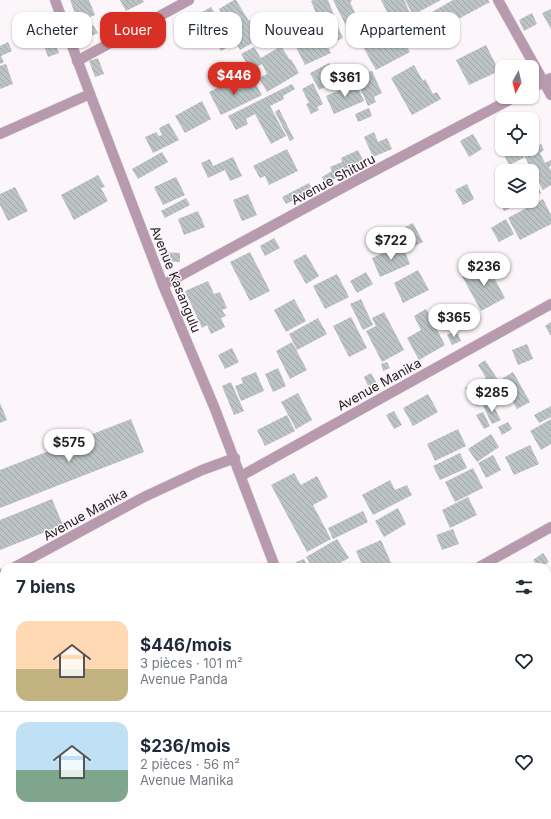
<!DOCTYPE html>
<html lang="fr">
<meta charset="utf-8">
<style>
body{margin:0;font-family:Inter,sans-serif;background:#f2f2f3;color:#1f2937;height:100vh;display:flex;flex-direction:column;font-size:15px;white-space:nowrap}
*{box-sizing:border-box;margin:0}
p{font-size:13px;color:#747a83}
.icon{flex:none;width:22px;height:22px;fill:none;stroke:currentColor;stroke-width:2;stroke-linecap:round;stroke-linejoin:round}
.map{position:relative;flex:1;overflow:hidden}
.drawer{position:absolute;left:0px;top:563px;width:551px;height:256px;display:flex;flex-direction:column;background:#fff;border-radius:12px 12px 0 0;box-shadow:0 1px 3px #0004}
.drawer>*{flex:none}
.top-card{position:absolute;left:12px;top:12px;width:527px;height:36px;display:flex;gap:8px}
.needle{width:26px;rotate:188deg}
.buttons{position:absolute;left:495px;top:60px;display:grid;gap:8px}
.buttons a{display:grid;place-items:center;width:44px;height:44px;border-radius:8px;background:#fff;box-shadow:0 1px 3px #0004;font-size:20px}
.price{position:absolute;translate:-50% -34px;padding:0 9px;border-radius:14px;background:#fff;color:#222;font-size:13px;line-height:26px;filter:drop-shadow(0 1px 2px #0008)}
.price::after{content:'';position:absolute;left:50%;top:24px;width:12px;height:9px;margin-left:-6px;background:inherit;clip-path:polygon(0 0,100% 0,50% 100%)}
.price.selected{background:#d93025;color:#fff}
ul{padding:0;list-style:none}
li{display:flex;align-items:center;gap:12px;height:100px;padding:0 16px}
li+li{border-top:1px solid #e0e1e3}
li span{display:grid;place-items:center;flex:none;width:112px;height:80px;border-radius:12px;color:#555}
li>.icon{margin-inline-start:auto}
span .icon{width:48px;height:48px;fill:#fffc;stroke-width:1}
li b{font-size:17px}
h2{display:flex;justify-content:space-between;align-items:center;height:48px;padding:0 16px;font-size:17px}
.chip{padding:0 14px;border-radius:12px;background:#fff;box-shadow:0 1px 3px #0004;font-size:14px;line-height:36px}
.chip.selected{background:#d93025;color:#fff}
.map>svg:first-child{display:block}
</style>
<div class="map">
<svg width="551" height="819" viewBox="0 0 551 819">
<defs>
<pattern id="building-back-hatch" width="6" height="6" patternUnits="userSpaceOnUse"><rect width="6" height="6" fill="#bbc3c4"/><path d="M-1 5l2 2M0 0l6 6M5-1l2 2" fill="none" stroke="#a1a7a8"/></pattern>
</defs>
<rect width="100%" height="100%" fill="#fcf5fa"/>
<g fill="url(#building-back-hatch)">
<polygon points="70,0 89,0 95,15 78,22"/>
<polygon points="120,0 143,0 144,2 126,11"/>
<polygon points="234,0 236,0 249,21 258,16 268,33 260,37 259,36 253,40 254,42 240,50 233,38 235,37 219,9"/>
<polygon points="314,0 328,0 334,15 319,21 311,1"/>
<polygon points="333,0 351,0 352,1 350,2 356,15 351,18 354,25 347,28"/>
<polygon points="381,0 404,0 411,15 393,24"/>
<polygon points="405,0 441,0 413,15"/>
<polygon points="453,0 488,0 490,2 434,32 425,16"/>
<polygon points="211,7 233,44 221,51 199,14"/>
<polygon points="551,9 551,29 542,13"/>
<polygon points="532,13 537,24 524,31 519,20"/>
<polygon points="333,16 343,38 330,44 320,22"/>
<polygon points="93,25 98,33 89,37 85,29"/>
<polygon points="396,26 410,52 376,70 362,45"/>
<polygon points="49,28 59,53 48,57 39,32"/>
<polygon points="312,29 314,33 320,30 331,53 305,65 292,39"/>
<polygon points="8,42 12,51 1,56 4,62 0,64 0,46"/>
<polygon points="486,45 499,71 469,85 456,60"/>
<polygon points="281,46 290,60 291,59 299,73 267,92 259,78 267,74 262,64 251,71 241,54 254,47 261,58"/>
<polygon points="98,58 104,74 95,77 89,61"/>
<polygon points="329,63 339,80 319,90 310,73"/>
<polygon points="6,64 13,84 0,89 0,66"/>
<polygon points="414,65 423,81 425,79 433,94 437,92 441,99 412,115 391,78"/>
<polygon points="365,66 368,72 372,71 382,93 374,97 376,102 368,106 353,72"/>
<polygon points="231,81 236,90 254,81 262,95 221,115 209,92"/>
<polygon points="313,83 323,104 317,107 319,110 311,114 306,104 309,103 302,89"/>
<polygon points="356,83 364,101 334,114 326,96"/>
<polygon points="292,84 295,89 283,96 284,99 270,106 286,136 271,144 255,114 246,119 248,124 236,130 228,116"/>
<polygon points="202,101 211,119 185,133 175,116"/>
<polygon points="369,108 372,116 358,122 355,114"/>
<polygon points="279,109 294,139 290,141 275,112"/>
<polygon points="169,123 179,140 153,153 145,137 156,132 159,136 162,135 159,128"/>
<polygon points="374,132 378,142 387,138 392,149 373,157 364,137"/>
<polygon points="473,134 482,149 469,157 460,141"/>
<polygon points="541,144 544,150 540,153 545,163 551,160 551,165 549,167 551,171 551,185 543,190 523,154"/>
<polygon points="287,149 298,171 269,185 265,176 260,178 253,166"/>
<polygon points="512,149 519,149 524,158 509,165 503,153"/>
<polygon points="358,150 365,164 325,183 322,177 332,171 330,167 342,162 341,158"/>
<polygon points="162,152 168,162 138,179 132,169"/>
<polygon points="233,157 242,176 230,181 225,170 208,178 201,163 210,159 213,166"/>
<polygon points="98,175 105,187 101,188 108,201 74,220 61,195"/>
<polygon points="176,177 185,195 163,205 154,187"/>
<polygon points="532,178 533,178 541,193 532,198"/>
<polygon points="309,183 313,191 286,204 282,197"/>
<polygon points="467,184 474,199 463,205 455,190"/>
<polygon points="15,187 28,211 8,221 0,205 0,194"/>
<polygon points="502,193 502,201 525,201 504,211 497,195"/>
<polygon points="248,194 257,215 242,221 233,200"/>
<polygon points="186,198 190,205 165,218 161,211"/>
<polygon points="543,199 551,215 551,224 520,240 508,218"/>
<polygon points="198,211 205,227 184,235 178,219"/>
<polygon points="506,219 514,234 499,242 491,228"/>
<polygon points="413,223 423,242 407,250 401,239 405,237 401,229"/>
<polygon points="274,238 280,248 265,256 260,246"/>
<polygon points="402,245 410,264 380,277 372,258"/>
<polygon points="163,252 180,253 180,262 163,261"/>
<polygon points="250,252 270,291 250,301 230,262"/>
<polygon points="306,254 319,276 306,284 293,261"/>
<polygon points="486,263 505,298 481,311 462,276"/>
<polygon points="418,270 429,290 403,303 394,283"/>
<polygon points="366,272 373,284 357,293 350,281"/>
<polygon points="337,274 349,297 325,309 313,286"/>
<polygon points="208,281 214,294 220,292 227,308 222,310 226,316 221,318 225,327 211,334 207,325 202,328 185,291"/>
<polygon points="294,299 306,321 286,332 274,310"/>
<polygon points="361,299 373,325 363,330 350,304"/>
<polygon points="426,309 445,345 419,360 407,338 421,330 414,316"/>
<polygon points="384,312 404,350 382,362 366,331 376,326 372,318"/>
<polygon points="351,317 367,348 349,357 333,326"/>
<polygon points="318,318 327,334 297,350 289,334"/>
<polygon points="551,322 551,336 545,326"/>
<polygon points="456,330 461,341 452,345 447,335"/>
<polygon points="292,342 307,370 290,379 276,351"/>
<polygon points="527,344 533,359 518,365 512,350"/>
<polygon points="232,348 239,362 225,369 218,355"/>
<polygon points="485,360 502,386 491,393 483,380 486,378 478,365"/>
<polygon points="387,362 390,368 383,371 381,364"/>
<polygon points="278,368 286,386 273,392 265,374"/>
<polygon points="256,372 264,391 241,401 235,386 243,383 241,378"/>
<polygon points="513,372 530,402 517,409 500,380"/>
<polygon points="371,373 377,384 369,388 364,377"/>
<polygon points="479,379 491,398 477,406 465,388"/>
<polygon points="231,382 244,411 234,415 222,386"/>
<polygon points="298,393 312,420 296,429 281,402"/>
<polygon points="428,394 438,412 413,426 403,408"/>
<polygon points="491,402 501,420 492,424 483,406"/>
<polygon points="0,403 7,420 0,423"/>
<polygon points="551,406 551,417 539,423 534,415"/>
<polygon points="394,411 402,425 394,429 386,415"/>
<polygon points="483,412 490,426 484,429 476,415"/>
<polygon points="287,415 295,431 265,446 257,430"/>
<polygon points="131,419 144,452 0,508 0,470"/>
<polygon points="551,419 551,444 541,450 530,431"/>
<polygon points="508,422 512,429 502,435 498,427"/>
<polygon points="458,429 466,446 435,461 427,444"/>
<polygon points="491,434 499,447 477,462 468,449"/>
<polygon points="530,445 539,464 514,475 505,457"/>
<polygon points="460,453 467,468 440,480 433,466"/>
<polygon points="493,455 501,470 486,478 478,463"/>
<polygon points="473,468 483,488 455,502 445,482"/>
<polygon points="294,473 301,485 317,476 328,497 313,505 331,539 307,552 271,485"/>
<polygon points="390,480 395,490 407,485 412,495 373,515 362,495"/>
<polygon points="468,497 477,515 450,528 442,510"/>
<polygon points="52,499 63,525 0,550 0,520"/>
<polygon points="398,508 406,524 384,537 375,521"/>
<polygon points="363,511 368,522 333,539 328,528"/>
<polygon points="453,529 459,544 442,550 436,535"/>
<polygon points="337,539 349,558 333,567 312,567 306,557"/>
<polygon points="381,540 393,567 363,567 356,551"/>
<polygon points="543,553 549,562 541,567 538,567 533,560"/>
<polygon points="304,559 308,567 298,567 296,562"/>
<polygon points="551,607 551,640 547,631 547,609"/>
<polygon points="36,815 152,815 151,819 38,819"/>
<polygon points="491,815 505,815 506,819 486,819 485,818"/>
</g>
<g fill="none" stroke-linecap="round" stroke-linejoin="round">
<defs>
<g id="minor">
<polyline points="55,0 90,94 163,285 215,409 275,567"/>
<polyline points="498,0 551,95"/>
<polyline points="77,61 189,0"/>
<polyline points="532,88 551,78"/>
<polyline points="0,134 90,94"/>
<polyline points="163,285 355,181 515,97"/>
<polyline points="241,476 551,304"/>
<polyline points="15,567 144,497 202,470 235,458"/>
<polyline points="479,567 551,527"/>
<polyline points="0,575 4,573"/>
<polyline points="547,766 551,763"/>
<polyline points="372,815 374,819"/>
<polyline points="450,819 457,815"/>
</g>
</defs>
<use href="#minor" stroke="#d5cfd4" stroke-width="11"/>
<use href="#minor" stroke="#b89aae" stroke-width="10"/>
</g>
<g text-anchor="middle" stroke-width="3" stroke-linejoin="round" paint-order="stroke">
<g font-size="13" fill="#262325" stroke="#fcf5fa">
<text transform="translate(333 179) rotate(-28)" y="5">Avenue Shituru</text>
<text transform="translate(176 279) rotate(68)" y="5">Avenue Kasangulu</text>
<text transform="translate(379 384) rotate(-29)" y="5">Avenue Manika</text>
<text transform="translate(85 514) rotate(-29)" y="5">Avenue Manika</text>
</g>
</g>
</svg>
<div class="buttons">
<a><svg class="needle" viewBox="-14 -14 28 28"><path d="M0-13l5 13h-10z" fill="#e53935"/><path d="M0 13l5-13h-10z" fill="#747a83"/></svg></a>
<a><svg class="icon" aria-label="locate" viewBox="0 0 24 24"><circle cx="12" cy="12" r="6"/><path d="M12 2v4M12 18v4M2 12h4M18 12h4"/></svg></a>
<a><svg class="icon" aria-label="layers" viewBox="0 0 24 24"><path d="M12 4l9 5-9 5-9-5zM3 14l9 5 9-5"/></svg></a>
</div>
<b class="price selected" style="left:234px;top:96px">$446</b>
<b class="price" style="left:345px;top:98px">$361</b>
<b class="price" style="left:391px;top:261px">$722</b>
<b class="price" style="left:484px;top:287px">$236</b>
<b class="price" style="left:454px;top:338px">$365</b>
<b class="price" style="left:492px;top:413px">$285</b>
<b class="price" style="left:69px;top:463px">$575</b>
<div class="top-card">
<a class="chip">Acheter</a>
<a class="chip selected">Louer</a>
<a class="chip">Filtres</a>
<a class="chip">Nouveau</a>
<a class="chip">Appartement</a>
</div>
<section class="drawer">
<h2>7 biens<svg class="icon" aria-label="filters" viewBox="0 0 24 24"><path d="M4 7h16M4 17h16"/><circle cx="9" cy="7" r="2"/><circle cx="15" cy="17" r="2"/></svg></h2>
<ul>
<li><span style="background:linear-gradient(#ffd9b3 60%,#c2b280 0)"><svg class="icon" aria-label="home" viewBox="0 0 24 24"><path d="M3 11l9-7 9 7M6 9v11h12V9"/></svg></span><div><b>$446/mois</b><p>3 pièces · 101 m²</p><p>Avenue Panda</p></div><svg class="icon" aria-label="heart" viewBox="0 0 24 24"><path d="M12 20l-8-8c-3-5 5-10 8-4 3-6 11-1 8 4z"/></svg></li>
<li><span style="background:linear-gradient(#bfe0f5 60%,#7fa58c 0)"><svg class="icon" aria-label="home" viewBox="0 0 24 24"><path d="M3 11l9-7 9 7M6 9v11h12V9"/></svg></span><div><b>$236/mois</b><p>2 pièces · 56 m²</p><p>Avenue Manika</p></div><svg class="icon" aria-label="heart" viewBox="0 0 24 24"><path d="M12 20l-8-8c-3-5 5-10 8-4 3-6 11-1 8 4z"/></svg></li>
</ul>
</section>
</div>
